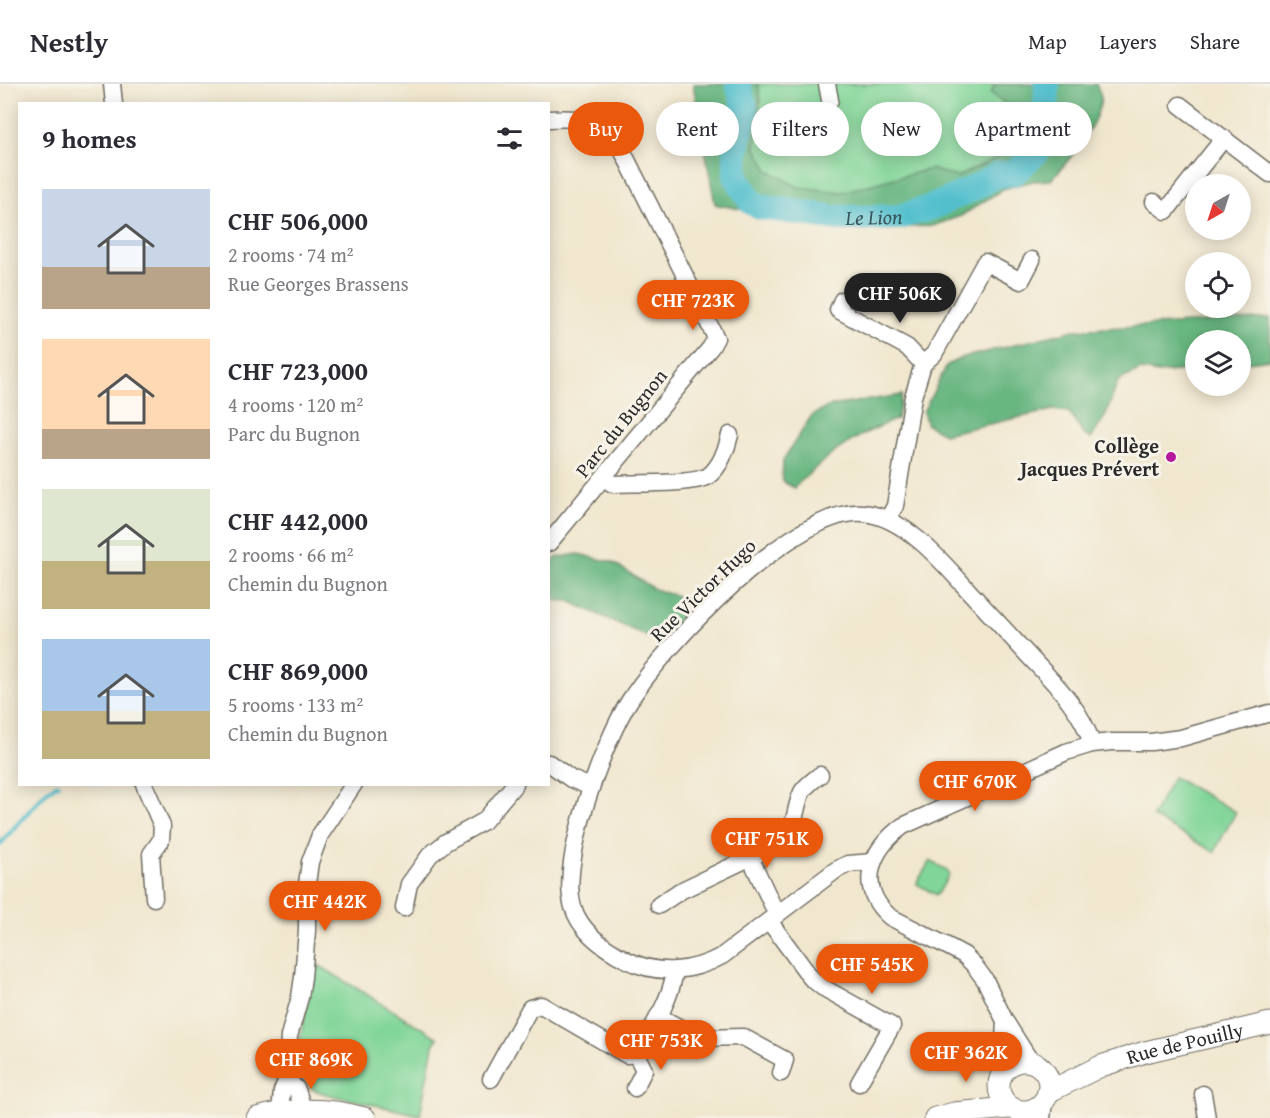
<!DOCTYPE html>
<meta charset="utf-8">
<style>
body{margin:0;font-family:"Gentium Book Plus",serif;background:#f7f7f7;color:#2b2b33;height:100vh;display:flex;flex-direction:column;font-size:22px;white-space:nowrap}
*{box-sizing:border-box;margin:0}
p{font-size:20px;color:#7c7c81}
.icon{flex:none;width:33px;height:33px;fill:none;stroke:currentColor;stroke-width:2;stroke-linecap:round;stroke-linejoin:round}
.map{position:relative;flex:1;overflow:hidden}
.panel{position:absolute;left:18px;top:18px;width:532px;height:684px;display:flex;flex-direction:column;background:#fff;border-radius:0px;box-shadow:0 3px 15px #0003}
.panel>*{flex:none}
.top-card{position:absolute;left:568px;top:18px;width:570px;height:54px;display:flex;gap:12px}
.needle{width:39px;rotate:219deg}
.tools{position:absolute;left:1185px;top:90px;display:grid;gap:12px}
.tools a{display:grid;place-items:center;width:66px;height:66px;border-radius:50%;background:#fff;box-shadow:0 3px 15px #0003;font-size:30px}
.price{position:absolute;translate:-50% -51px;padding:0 14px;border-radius:21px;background:#ea580c;color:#fff;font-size:20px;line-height:39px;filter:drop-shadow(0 2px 3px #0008)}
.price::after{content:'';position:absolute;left:50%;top:36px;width:18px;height:14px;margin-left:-9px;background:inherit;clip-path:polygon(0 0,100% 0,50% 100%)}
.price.current{background:#222;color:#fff}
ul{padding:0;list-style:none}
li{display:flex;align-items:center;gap:18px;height:150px;padding:0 24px}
li span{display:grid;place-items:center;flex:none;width:168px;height:120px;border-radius:0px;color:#555}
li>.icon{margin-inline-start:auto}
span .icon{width:72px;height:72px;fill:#fffc;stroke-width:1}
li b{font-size:26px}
h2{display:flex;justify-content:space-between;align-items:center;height:72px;padding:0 24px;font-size:26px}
.tag{padding:0 21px;border-radius:27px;background:#fff;box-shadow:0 3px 15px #0003;font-size:21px;line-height:54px}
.tag.current{background:#ea580c;color:#fff}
header{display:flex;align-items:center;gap:36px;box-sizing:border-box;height:84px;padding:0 30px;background:#fff;border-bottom:2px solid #e1e1e2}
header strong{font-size:28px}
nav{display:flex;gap:33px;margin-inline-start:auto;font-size:21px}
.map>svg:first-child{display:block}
</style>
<header>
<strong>Nestly</strong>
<nav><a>Map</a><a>Layers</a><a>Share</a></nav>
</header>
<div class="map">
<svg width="1270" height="1034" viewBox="0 0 1270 1034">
<rect width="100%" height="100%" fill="#f7f3e8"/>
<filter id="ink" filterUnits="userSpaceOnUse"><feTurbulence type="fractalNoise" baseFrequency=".0167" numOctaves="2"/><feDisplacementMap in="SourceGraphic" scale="12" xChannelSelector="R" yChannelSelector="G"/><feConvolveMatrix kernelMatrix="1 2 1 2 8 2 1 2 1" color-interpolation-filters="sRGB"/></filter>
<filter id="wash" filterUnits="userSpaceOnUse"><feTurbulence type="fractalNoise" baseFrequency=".008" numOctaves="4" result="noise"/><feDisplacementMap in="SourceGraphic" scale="24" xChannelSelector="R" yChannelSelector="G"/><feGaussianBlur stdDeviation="1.35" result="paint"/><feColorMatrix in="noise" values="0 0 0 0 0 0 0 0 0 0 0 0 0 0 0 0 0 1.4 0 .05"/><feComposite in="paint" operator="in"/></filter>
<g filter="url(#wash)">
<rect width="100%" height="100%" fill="#f1e7cf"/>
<g fill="#80d598" stroke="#568062" stroke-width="1.5">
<polygon points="758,0 995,0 991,9 1012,25 1022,48 1001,72 957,93 930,85 842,108 797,103 768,86 755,63 760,16"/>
<polygon points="1173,693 1236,728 1214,768 1152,733"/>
<polygon points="930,777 947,786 949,791 938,810 936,811 917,800 917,798"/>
<polygon points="315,879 438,954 433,961 420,1031 326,1010 314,1006 302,995 298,984 297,970"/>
</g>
<g fill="#68b680" stroke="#4a7056" stroke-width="1.5">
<path d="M693 0H758L760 16 755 63 768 86 797 103 842 108 930 85 957 93 1001 72 1022 48 1012 25 991 9 995 0H1096C1098 4 1101 10 1101 14 1099 40 1068 78 1051 96L1033 97 1003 105 961 132 932 142 866 145 814 140 715 120Z"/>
<polygon points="1270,234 1270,275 1241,279 1240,256 1196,256 1195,285 1158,289 1141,286 1118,297 1106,331 1091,355 1083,350 1069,328 1053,326 944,350 927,341 923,328 947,281 961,274 1074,246"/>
<path d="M902 311 897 335C850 354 830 369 794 404L782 397 783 376 812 331 830 322Z"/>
<polygon points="578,470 612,478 654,505 680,513 684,530 659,558 569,517 549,516 549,483 556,474"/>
</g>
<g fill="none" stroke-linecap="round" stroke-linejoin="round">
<polyline stroke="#53bfcd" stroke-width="4.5" points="0,760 48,706 58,700"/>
<path stroke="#53bfcd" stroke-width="26" id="s1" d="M738 0 745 24 736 69V92L751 118 760 123 838 134 899 133 932 123 974 104 997 91 1014 89 1036 69 1045 47 1047 0"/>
</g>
</g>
<g filter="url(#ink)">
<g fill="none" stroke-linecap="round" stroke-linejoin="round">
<defs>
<g id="minor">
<polyline points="112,0 114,20"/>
<polyline points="827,0 830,16"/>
<polyline points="1180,21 1270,90"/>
<path d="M549 35C581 33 597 35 619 60L716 254 711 263 549 459"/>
<polyline points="1154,118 1166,127 1224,54"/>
<polyline points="842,216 838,226 907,263 923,280"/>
<path d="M604 394 613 400C632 399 694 401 708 392 720 384 727 364 730 351"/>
<polyline points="888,435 895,422 913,313 923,280 934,270 985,178 1021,197 1032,176"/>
<polyline points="549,679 571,695 591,703"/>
<polyline points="144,700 162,742 161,756 151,770 154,814"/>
<polyline points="750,773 777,831"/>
<path d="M873 778 848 780 836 786 722 872C693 888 658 892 627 876 605 865 581 849 573 823 559 778 604 656 630 616 666 560 794 424 863 429 903 432 941 476 966 504 986 526 1006 547 1026 569 1052 597 1081 623 1092 660"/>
<path d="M659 821 680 807 787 756C796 739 795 722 802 708 806 701 814 696 820 691"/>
<polyline points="404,824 409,800 430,771 446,758 484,737 515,700"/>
<polyline points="769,837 811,894 822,903 892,942 859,999"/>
<polyline points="658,932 699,954 743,953 785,976 781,989"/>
<path d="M1031 978 1005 937 985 896 974 881 964 871 949 863 890 833C856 803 870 766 903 742L1066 668 1092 660 1112 658H1151L1181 654 1270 629"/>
<polyline points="1002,989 1005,938"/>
<polyline points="287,995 297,1006 303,1025"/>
<path d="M491 995 530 924 541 921 627 971 636 970C652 944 671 917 675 886"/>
<polyline points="635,1004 644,986 636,970"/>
<polyline points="1203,1010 1207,1034"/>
<polyline points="1019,1027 1024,1034"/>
<polyline points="280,1028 282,1007 287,995 289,952 300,913 303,893 307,847 307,800 310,778 320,751 354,700"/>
<polyline points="1042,1034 1044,1017"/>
</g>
<g id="tertiary">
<circle cx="1024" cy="1002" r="25"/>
<path id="s2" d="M1048 1008 1101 982 1145 968 1270 939"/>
<path d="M257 1034C293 1023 329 1024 365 1034"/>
<polyline points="935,1034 954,1029 1009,1024"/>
</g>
</defs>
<use href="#minor" stroke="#706d64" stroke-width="19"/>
<use href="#tertiary" stroke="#706d64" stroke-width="23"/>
<use href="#minor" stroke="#fff" stroke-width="16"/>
<use href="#tertiary" stroke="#fff" stroke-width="21"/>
</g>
</g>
<circle fill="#b5179e" stroke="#f7f3e8" stroke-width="2" cx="1171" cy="373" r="6"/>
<g text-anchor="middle" stroke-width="6" stroke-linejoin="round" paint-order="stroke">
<g font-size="20" fill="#2b2b2b" stroke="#f7f3e8">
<text transform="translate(621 339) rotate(-51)" y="7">Parc du Bugnon</text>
<text transform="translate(703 506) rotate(-44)" y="7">Rue Victor Hugo</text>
<text dy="7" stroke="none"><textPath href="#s2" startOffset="146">Rue de Pouilly</textPath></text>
</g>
<g font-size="20" font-weight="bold" fill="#2b2b2b" stroke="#f7f3e8" text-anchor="end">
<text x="1159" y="369">Collège<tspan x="1159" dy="23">Jacques Prévert</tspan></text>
</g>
<g font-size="21" font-style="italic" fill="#37575c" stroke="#f7f3e8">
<text dy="7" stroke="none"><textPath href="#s1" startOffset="249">Le Lion</textPath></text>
</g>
</g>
</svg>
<div class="tools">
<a><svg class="needle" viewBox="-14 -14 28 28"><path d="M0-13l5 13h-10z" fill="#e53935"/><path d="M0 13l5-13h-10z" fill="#7c7c81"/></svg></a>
<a><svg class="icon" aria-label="locate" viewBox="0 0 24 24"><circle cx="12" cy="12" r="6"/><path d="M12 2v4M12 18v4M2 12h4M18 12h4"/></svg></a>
<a><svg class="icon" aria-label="layers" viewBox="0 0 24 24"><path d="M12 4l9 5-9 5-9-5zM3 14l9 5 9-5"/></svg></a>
</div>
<b class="price current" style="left:900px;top:240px">CHF 506K</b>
<b class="price" style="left:693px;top:247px">CHF 723K</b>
<b class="price" style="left:975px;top:728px">CHF 670K</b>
<b class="price" style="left:767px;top:785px">CHF 751K</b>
<b class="price" style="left:325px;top:848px">CHF 442K</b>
<b class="price" style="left:872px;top:911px">CHF 545K</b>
<b class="price" style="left:661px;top:987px">CHF 753K</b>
<b class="price" style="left:966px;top:999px">CHF 362K</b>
<b class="price" style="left:311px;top:1006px">CHF 869K</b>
<div class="top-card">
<a class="tag current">Buy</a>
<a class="tag">Rent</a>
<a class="tag">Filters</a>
<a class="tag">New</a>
<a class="tag">Apartment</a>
</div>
<section class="panel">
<h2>9 homes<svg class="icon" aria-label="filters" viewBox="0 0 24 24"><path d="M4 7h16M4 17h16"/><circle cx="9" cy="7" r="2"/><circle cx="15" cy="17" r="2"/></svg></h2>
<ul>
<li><span style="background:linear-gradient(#c9d6e8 65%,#b9a48a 0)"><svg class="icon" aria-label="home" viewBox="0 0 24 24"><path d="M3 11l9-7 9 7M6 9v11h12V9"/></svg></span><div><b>CHF 506,000</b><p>2 rooms · 74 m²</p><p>Rue Georges Brassens</p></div></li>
<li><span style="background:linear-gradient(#ffd9b3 75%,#b9a48a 0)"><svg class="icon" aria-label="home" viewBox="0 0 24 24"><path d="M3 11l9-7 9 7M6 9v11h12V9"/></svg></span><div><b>CHF 723,000</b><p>4 rooms · 120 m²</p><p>Parc du Bugnon</p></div></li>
<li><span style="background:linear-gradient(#dfe7d0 60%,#c2b280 0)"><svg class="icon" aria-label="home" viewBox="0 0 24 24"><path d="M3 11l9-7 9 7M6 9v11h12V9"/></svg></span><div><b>CHF 442,000</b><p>2 rooms · 66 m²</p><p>Chemin du Bugnon</p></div></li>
<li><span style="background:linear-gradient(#a9c7e8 60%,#c2b280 0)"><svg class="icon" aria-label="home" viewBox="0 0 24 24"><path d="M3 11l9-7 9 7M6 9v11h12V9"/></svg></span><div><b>CHF 869,000</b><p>5 rooms · 133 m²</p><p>Chemin du Bugnon</p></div></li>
</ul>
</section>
</div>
